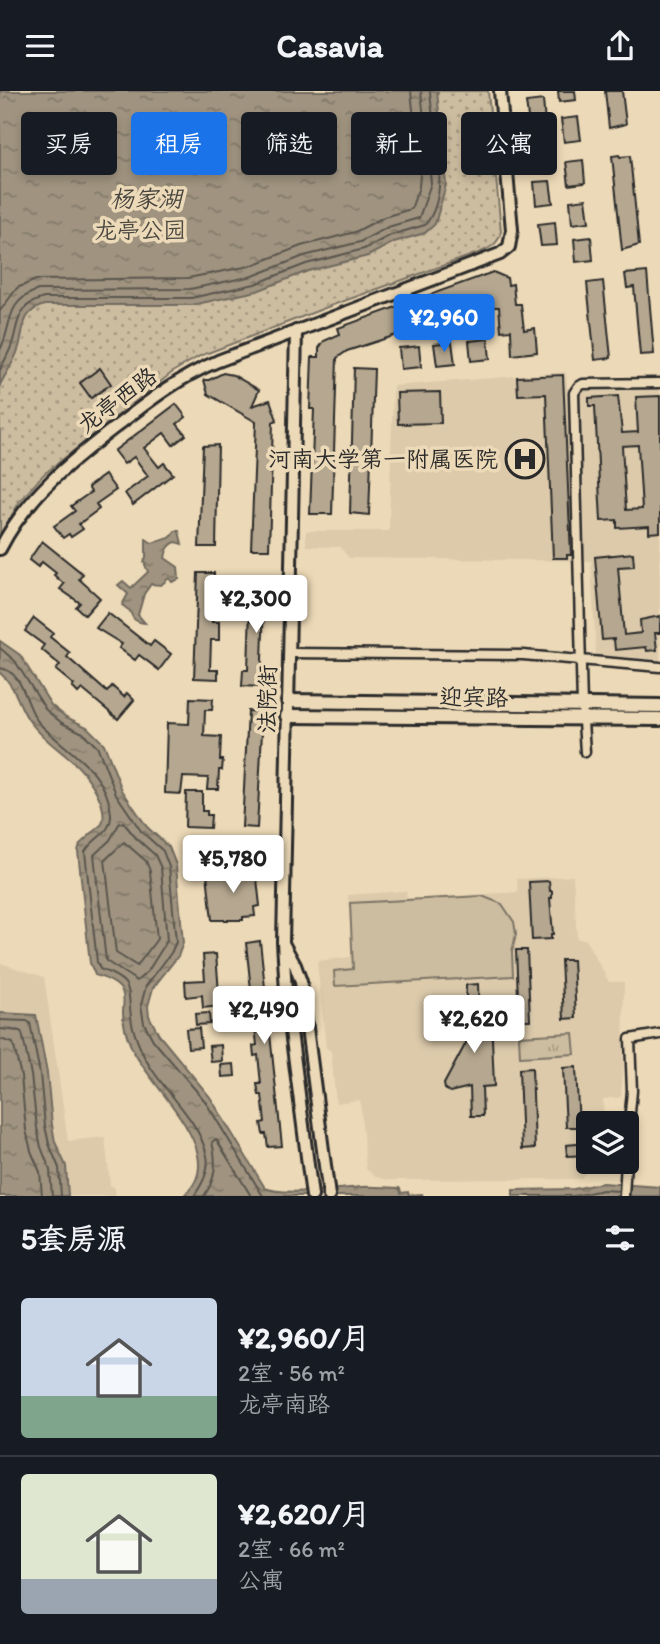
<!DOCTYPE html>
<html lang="zh">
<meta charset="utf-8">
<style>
body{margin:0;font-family:Itim,"LXGW WenKai TC",sans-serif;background:#20242c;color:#f1f3f6;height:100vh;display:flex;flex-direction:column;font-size:26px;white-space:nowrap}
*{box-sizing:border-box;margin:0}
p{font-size:23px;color:#9ea1a6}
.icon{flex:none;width:38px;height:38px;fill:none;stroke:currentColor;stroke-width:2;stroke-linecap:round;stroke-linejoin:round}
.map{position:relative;height:1105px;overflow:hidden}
.sheet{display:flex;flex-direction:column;background:#171b24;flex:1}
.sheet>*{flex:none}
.banner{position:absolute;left:21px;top:21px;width:620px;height:63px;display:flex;gap:14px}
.controls{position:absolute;left:576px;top:1020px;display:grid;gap:14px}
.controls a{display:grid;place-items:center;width:63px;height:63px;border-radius:7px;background:#171b24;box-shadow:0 4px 10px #0003;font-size:35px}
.price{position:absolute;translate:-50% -60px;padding:0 16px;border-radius:7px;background:#fff;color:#222;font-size:23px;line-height:46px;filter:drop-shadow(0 2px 4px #0008)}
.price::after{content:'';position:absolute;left:50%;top:42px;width:21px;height:16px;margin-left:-10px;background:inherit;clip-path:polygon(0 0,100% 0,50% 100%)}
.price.active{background:#1a73e8;color:#fff}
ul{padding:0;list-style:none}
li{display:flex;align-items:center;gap:21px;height:175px;padding:0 21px}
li+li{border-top:2px solid #363941}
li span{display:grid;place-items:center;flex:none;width:196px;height:140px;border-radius:7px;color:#555}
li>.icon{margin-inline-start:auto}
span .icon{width:84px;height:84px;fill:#fffc;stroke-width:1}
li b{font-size:30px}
h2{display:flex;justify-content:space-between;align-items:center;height:84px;padding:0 21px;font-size:30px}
.chip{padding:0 24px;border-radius:7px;background:#171b24;box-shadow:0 4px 10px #0003;font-size:24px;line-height:63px}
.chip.active{background:#1a73e8;color:#fff}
header{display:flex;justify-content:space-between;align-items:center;height:91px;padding:0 21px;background:#171b24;font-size:32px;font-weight:700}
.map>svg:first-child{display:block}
</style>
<header><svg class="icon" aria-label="menu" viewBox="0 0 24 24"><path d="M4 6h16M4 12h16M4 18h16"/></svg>Casavia<svg class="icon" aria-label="share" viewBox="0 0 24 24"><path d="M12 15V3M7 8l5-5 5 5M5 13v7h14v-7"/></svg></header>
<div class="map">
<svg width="660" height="1105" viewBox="0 0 660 1105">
<defs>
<pattern id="grass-tufts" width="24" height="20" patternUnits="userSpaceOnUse" patternTransform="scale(1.75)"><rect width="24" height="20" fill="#cdbda0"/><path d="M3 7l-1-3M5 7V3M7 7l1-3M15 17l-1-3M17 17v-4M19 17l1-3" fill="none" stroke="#a79a83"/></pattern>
<pattern id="park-dots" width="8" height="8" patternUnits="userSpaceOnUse" patternTransform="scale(1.75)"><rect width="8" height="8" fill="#cdbda0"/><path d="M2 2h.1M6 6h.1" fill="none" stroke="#a79a83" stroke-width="1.8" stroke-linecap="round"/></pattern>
<pattern id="water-ripples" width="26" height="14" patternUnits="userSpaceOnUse" patternTransform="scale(1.75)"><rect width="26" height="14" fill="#a09480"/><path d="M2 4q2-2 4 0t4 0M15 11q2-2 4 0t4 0" fill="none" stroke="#837969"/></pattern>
</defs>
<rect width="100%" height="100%" fill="#ecd9b7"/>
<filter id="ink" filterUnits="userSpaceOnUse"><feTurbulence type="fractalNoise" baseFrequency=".0143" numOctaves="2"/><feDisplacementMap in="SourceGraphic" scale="14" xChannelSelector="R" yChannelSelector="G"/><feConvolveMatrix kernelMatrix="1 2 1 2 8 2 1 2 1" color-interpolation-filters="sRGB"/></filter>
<g filter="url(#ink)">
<g fill="#dccaab">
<polygon points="566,281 567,297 660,296 660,569 596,564 591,470 349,467 340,456 306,455 306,440 389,440 393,295"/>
<polygon points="573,785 577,848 585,848 609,891 624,891 623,979 621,1006 603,1008 604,1032 588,1032 588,1071 596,1071 580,1088 390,1089 376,1086 366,1078 360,1009 336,1012 331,960 326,957 317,870 352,866 348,804 406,800 407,808 518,801 517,788"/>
<polygon points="0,872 44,886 68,1050 105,1046 110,1094 115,1097 116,1105 0,1105"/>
</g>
<polygon fill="url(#grass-tufts)" stroke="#7c7466" stroke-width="2" points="573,942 575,963 520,966 519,945"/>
<path fill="url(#park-dots)" stroke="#7c7466" stroke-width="2" d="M0 0H488L501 140C499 152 492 156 481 161L330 215 200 265 174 280 43 384 20 410 0 445Z"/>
<polygon fill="#cdbda0" stroke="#7c7466" stroke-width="2" points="482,805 502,813 514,831 516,843 512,861 513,885 335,895 334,880 353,878 350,812"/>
<g fill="url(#water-ripples)" stroke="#716a5e" stroke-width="2">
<path d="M0 0H437L446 94 435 133 425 142 394 151 368 165 308 180 257 200 192 214H44C19 222 25 239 18 259 14 271 6 282 0 294Z"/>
<path d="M175 440H179L182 453 176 451C168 454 166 460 165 467L178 476 179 488 172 491 169 487 161 494 151 493 144 503 138 524 145 532C136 531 133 529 130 520L122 514 128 503 118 494 123 490 131 497 148 481 144 471 146 466V448L152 452 170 447Z"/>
<path d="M0 550 20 564 51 614 66 626 87 636 104 653 122 699 147 736 169 756 176 774 183 852 178 865 153 897 148 915 149 925 159 944 210 1006 265 1097C282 1105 338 1098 361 1096 374 1095 387 1097 400 1097L401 1102 408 1101 409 1104 422 1103 423 1105H183C235 1064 146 994 130 953 126 943 123 931 123 921 123 914 125 907 122 900 117 891 104 887 95 884L90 872 78 760 80 753 102 733C106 723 102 712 97 702 79 666 52 660 31 632 18 616 17 596 0 582Z"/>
<polygon points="0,922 36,924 47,982 52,1034 55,1051 66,1075 68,1105 0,1105"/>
<polygon points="602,1092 660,1096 660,1105 513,1105 513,1099 574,1098"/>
</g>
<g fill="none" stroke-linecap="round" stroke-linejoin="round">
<g stroke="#5a554d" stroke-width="2">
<polyline points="0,220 17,197 36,189 188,187 250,175 301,155 355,141 384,126 411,118 419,96 420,84 411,0"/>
<path d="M0 259C13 234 4 211 38 199L190 198 253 185 304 165 360 151 388 136 419 127 431 92 421 0"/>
<path d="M0 279C4 270 9 262 12 253 19 231 16 214 44 207H191L255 193 306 173 364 158 391 144 425 134C453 101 432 38 430 0"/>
<polyline points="0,557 15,570 46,619 62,632 83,642 98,657 116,703 141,740 163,760 169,776 176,851 171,862 146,895 141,914 144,932 153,949 205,1010 263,1105"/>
<path d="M0 577C24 580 26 617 39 632 65 660 108 679 111 723 112 743 93 746 85 761L97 871 100 878C134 891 127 895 131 926 132 938 137 950 142 961 159 998 198 1024 207 1065 210 1079 202 1094 194 1105"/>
<polygon points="123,731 136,747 155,764 161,777 167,850 148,880 137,890 106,870 94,764 110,749 119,733"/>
<polygon points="124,751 146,770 150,780 157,848 137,875 116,862 105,769"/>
<polyline points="0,929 27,930 30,932 40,983 45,1035 49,1053 59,1077 61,1105"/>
<polyline points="0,938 20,940 22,942 31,984 37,1037 41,1056 50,1079 52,1105"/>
<polyline points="0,948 13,952 21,985 26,1039 31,1060 40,1081 42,1105"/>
<path d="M204 1105C216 1088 217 1071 212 1051L216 1048 251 1105"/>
<polyline points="528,1105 574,1105 603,1099 619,1100"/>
</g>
</g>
<g fill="#b6a890" stroke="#2b2b2b" stroke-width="2" fill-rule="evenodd">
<polygon points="558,0 575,0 576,9 559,11"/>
<polygon points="605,0 622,0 626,33 609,37"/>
<polygon points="543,9 545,32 529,34 526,11"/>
<polygon points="578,26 581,49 564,51 561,28"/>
<polygon points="619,64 620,66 630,65 639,154 622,159 612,65"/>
<polygon points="583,69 585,92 569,94 566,71"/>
<polygon points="550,90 553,112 536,114 534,91"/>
<polygon points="586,108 589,131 572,133 570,110"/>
<polygon points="555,131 557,154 541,155 538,133"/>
<polygon points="591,146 593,169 576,171 574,148"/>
<polygon points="493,181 507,187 508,194 513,193 515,213 521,213 524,239 535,237 537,261 512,264 511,239 501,240 499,216 491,216 490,209 412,239 347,260 337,267 332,423 310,423 314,318 310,318 312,266 319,266 319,257 324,250 340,243 338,237"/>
<polygon points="647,181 654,263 640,264 634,196 627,197 625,183"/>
<polygon points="603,190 611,267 595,269 587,192"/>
<polygon points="488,248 490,268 471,270 469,250"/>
<polygon points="452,251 455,273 437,275 434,253"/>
<polygon points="419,255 421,276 401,278 399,257"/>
<polygon points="100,277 111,293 91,307 80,292"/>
<polygon points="354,277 374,278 369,424 350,422"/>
<polygon points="223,282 233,284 259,299 252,315 270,309 277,329 273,331 269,458 251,458 256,331 208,303 204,289 209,289"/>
<polygon points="563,284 571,464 567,464 567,467 553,467 546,303 518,304 517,286"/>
<polygon points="440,301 441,332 398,333 397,302"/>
<path d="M618 305 622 342 638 341 636 306 660 305V441L649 442V435L617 437V429L601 430 595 315H589V307ZM638 354 642 418 626 419 622 355Z"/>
<polygon points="176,313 186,326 177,333 186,344 173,354 164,342 144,357 159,376 164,372 173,383 133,414 125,402 148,385 134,366 124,373 114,360"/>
<polygon points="218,354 216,456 199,456 203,355"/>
<polygon points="105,384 116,399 96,413 99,418 79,433 83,438 71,446 69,443 63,447 54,435 75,420 71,415 91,401 88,396"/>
<polygon points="42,450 83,483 79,488 100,507 85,524 76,516 80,512 60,498 64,493 54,484 56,482 42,471 38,476 29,469"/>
<polygon points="633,462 634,475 618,476 624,544 641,542 640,529 660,525 660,542 655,542 657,559 647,560 646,556 615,559 614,548 602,549 595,466"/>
<polygon points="198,482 214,482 214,487 219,488 217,509 213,509 212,531 219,531 219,549 211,549 210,579 218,579 218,588 194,587"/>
<polygon points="251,487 265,487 261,596 242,595 243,579 248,579"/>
<polygon points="108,522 150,555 154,550 171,563 159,579 139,564 135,569 119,557 122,553 96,537"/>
<polygon points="34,527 53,542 50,546 70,562 67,566 107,601 112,595 124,606 127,602 134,609 118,628 82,598 78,602 72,596 74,594 56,579 60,574 41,558 44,554 25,540"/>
<polygon points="190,607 213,608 212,619 205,619 204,645 221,646 220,669 223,669 222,679 219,679 218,698 207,698 208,687 183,686 181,703 165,702 167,632 189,633"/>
<polygon points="248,620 263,621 257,737 242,736"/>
<polygon points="186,701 202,701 202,720 207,720 207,724 211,724 210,737 185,736"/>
<polygon points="238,777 238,780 250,779 251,788 257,788 260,815 254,816 255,825 243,826 243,829 212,829 207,783"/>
<polygon points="549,790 550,800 552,800 552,807 550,807 553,843 551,843 551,848 532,849 529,791"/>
<polygon points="260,850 282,1055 268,1056 266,1043 263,1043 261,1032 265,1031 262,1004 259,1004 257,993 261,993 258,964 254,965 253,955 257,954 246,852"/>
<polygon points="516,859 527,859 530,929 519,929"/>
<polygon points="216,863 220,915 203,917 202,904 186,906 185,890 205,889 203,864"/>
<polygon points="561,869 573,869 576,927 564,928"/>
<polygon points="478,893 479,925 491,924 494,995 482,996 483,1025 471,1025 470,996 450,1001 445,998 444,993 466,952 466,894"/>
<polygon points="209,922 210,933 196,934 195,923"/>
<polygon points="199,937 201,956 188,957 186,938"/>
<polygon points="221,954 222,970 211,971 209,955"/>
<polygon points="234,973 235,985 222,986 221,974"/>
<polygon points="576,976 579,1036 566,1036 563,977"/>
<polygon points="532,977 535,1057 522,1058 519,978"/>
<polygon points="588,1052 588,1064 567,1065 566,1054"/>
</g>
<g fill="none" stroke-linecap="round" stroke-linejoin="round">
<defs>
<g id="minor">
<polyline points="289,562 523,564 660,576"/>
<polyline points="585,661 582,615 574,302 578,296 583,293 660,292"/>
<polyline points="626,1065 632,1000 630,948 660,943"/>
<polyline points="624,1105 626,1071"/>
</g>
<g id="tertiary">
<polyline points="296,240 283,851 286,901 312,1105"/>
<path d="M0 458C27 405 71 370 118 334 150 309 180 286 218 270L500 163 509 156 512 139 500 0"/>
<polyline points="284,854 295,874 301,891 329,1105"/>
</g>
<g id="secondary">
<polyline points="288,610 660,615"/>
<polyline points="287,625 660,628"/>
</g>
</defs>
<use href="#minor" stroke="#2b2b2b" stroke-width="13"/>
<use href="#tertiary" stroke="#2b2b2b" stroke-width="16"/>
<use href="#secondary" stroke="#2b2b2b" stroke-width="18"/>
<use href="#minor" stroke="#ecd9b7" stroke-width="8"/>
<use href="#tertiary" stroke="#ecd9b7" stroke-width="10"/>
<use href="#secondary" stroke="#ecd9b7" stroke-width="12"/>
</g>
</g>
<defs>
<symbol id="hospital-ring" viewBox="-11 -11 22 22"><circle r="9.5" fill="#ecd9b7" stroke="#2b2b2b" stroke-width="1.5"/><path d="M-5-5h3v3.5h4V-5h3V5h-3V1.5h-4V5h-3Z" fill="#2b2b2b"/></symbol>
</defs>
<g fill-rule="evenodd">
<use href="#hospital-ring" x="503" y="346" width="44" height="44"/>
</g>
<g text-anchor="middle" stroke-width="7" stroke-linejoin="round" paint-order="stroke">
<g font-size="23" fill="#4b4842" stroke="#ecd9b7">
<text x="140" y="147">龙亭公园</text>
</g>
<g font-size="23" fill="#2b2b2b" stroke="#ecd9b7">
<text transform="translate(117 309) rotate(-37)" y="8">龙亭西路</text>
<text transform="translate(474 606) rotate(1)" y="8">迎宾路</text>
<text transform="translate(267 608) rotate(-89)" y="8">法院街</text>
</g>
<g font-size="23" fill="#2b2b2b" stroke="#ecd9b7" text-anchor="end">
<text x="498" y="376">河南大学第一附属医院</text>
</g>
<g font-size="24" font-style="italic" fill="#484540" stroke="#ecd9b7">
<text x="146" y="116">杨家湖</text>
</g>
</g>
</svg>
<div class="controls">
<a><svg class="icon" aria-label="layers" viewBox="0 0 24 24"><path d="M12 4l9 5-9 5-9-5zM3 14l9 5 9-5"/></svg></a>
</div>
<b class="price active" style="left:444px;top:263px">¥2,960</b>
<b class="price" style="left:256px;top:544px">¥2,300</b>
<b class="price" style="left:233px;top:804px">¥5,780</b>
<b class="price" style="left:264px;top:955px">¥2,490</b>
<b class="price" style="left:474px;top:964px">¥2,620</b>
<div class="banner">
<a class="chip">买房</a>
<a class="chip active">租房</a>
<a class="chip">筛选</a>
<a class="chip">新上</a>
<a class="chip">公寓</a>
</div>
</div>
<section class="sheet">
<h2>5套房源<svg class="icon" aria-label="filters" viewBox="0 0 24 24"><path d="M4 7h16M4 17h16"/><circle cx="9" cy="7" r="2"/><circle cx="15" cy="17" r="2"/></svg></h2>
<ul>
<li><span style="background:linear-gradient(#c9d6e8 70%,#7fa58c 0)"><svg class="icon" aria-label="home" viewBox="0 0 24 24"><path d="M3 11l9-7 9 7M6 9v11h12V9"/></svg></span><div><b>¥2,960/月</b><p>2室 · 56 m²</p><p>龙亭南路</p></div></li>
<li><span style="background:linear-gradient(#dfe7d0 75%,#9aa5b1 0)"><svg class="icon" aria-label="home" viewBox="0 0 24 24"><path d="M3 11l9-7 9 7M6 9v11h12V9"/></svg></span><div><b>¥2,620/月</b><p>2室 · 66 m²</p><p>公寓</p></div></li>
</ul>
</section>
